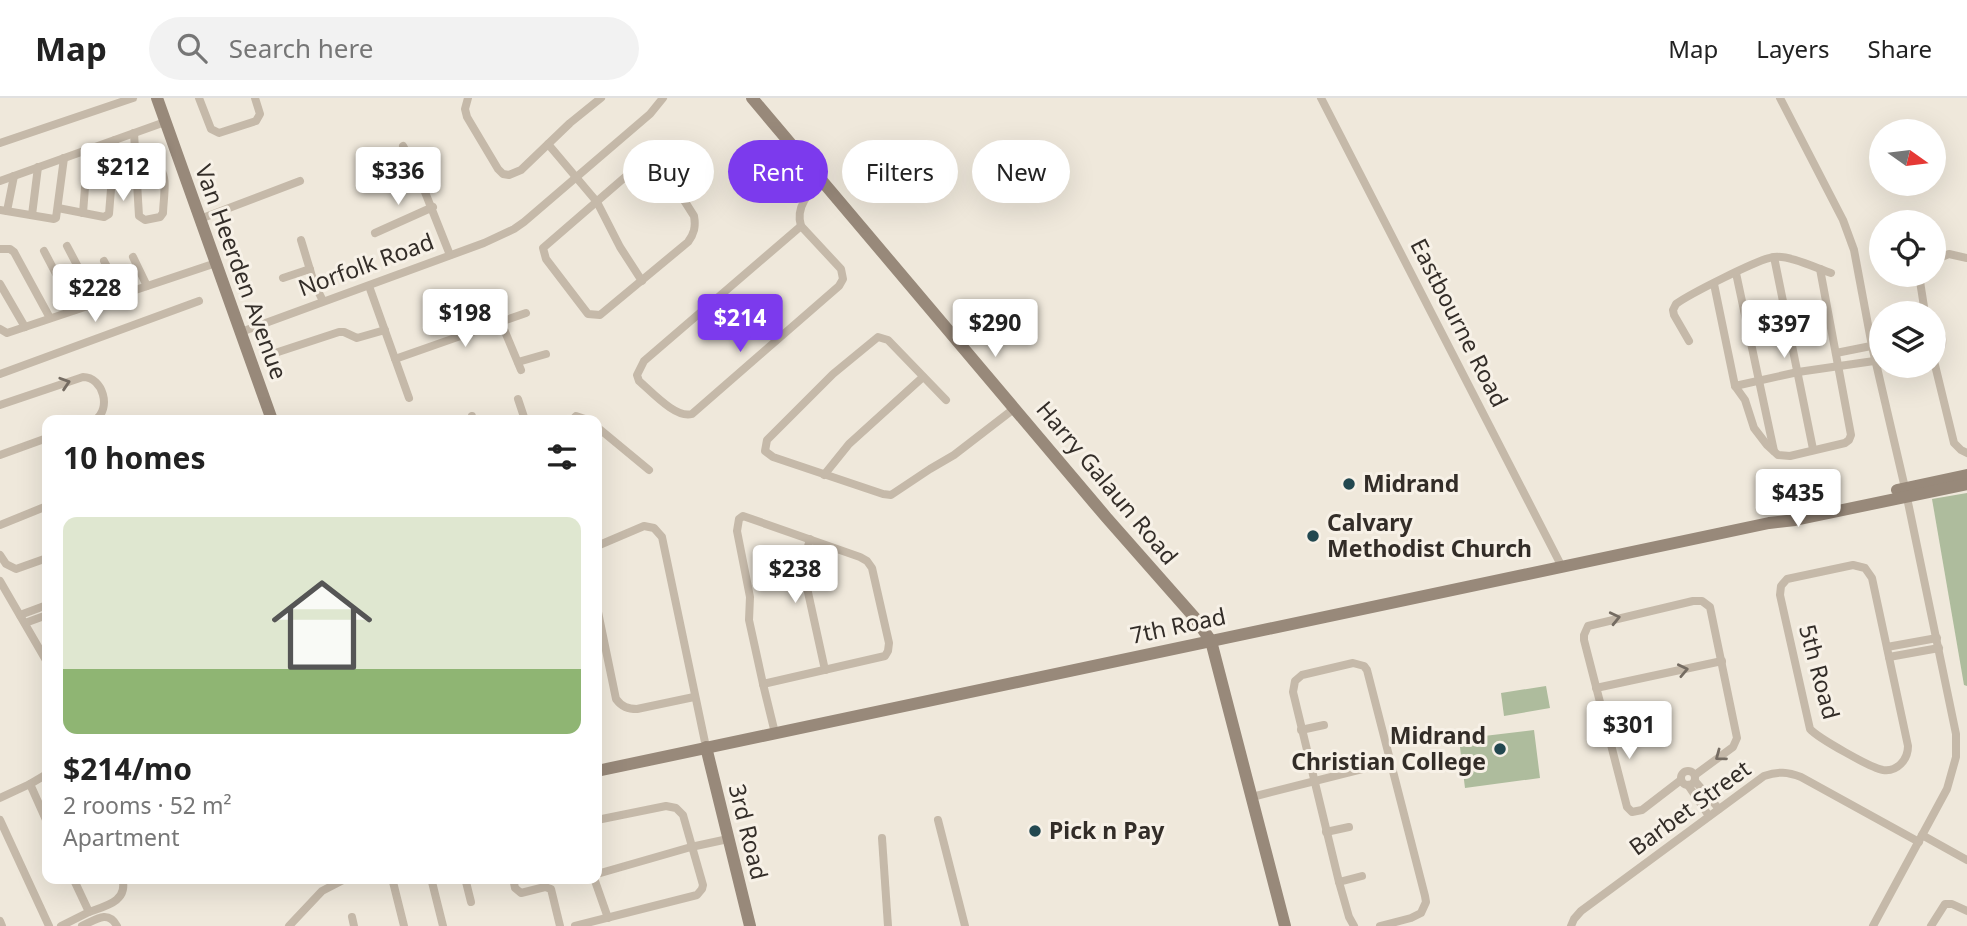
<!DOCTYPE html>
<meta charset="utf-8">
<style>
body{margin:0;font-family:"Noto Sans",sans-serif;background:#f2f2f2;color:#222;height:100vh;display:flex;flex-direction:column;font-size:26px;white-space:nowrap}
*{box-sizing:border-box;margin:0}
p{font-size:23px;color:#767676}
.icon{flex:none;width:38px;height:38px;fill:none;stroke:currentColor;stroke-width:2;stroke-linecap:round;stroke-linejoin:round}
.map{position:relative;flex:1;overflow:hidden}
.drawer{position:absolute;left:42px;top:317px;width:560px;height:469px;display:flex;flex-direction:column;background:#fff;border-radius:14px;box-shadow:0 7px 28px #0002}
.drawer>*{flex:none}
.hud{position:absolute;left:623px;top:42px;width:665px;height:63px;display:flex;gap:14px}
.needle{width:46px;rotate:104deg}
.tools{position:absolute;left:1869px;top:21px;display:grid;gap:14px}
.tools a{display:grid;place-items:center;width:77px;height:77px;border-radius:50%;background:#fff;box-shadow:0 7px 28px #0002;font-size:35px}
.price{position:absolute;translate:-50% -60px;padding:0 16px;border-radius:7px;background:#fff;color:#222;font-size:23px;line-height:46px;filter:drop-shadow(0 2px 4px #0008)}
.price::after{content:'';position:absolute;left:50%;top:42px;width:21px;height:16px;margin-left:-10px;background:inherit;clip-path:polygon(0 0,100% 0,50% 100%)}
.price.current{background:#7c3aed;color:#fff}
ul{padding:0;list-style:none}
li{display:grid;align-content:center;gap:14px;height:371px;padding:0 21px}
li span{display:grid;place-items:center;height:217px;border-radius:14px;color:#555}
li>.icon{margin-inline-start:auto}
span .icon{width:126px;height:126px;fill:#fffc;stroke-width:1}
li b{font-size:30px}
h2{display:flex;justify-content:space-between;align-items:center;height:84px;padding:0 21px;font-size:30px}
.pill{padding:0 24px;border-radius:32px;background:#fff;box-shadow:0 7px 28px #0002;font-size:24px;line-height:63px}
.pill.current{background:#7c3aed;color:#fff}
header{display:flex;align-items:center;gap:42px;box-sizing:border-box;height:98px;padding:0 35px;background:#fff;border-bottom:2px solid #e0e0e0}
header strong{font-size:33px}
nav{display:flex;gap:38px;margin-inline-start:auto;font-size:24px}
.search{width:490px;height:63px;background:#f2f2f2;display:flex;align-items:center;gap:18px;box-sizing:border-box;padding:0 24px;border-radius:38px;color:#767676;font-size:26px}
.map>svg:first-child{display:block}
</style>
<header>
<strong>Map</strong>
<div class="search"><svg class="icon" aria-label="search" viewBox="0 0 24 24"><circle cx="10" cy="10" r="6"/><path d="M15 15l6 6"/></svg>Search here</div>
<nav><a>Map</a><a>Layers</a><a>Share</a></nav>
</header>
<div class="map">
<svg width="1967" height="828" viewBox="0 0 1967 828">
<rect width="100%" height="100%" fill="#efe8db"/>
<g fill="#aebc9d">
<polygon points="1967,395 1967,588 1964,587 1932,401"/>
<polygon points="1546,588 1550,610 1504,618 1501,595"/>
<polygon points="1534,632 1540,680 1465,690 1459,641"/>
</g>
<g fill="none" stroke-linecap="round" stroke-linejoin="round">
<g stroke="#c5b9a9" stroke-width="8">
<polyline points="199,0 211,31 219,35 256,23 260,16 255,0"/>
<polyline points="468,0 465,11 467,19 498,71 503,76 509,77 521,72 570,25 601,0"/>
<polyline points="1321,0 1562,469"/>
<polyline points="1780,0 1843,122 1854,152 1872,248 1905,390 1956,636 1956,659 1947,691 1873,828"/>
<path d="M134 35 139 118 145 122 160 119 163 115C164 88 173 62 136 65"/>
<polyline points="0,45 133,0"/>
<polyline points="548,46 597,104 620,149 642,183"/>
<polyline points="403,48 417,74 450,157"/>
<path d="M654 62 661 66 694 118C696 129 694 136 688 144L600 217 588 216 546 161 543 150 639 67 646 63Z"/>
<polyline points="0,83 165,24"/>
<polyline points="58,110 104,119 109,116 115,42"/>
<polyline points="0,112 54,121 56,120 64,60"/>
<polyline points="7,113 14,78"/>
<polyline points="83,115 88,51"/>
<polyline points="32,117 38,69"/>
<polyline points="200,121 300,83"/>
<path d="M801 128 841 171 843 181 839 188 692 316C676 321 652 294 639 283L637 277 644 263Z"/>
<path d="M801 128C795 109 809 94 822 82"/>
<polyline points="375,135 433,109"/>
<polyline points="301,142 314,185 323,203"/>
<polyline points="67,148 97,205"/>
<polyline points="0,151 10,151 14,154 50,220"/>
<polyline points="44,153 75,212"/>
<polyline points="133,159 147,188"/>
<polyline points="1774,159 1813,351"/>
<polyline points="1934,162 1949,156 1967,160"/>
<polyline points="104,163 122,197"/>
<polyline points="1736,175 1774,353"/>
<polyline points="1919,177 1925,215"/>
<polyline points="283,180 310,171"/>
<polyline points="0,186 25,229"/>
<polyline points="1714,186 1735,288 1745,302 1754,330 1767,347 1778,357 1790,358 1845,345 1849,342 1851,337 1820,171"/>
<polyline points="369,188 409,300"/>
<polyline points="501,224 521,272"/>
<polyline points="0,231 7,235 216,165"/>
<path d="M1934 232 1942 239C1943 246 1942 252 1934 254"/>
<polyline points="241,234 484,145 514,131 524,124 650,16 663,0"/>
<path d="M1689 243 1674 217 1673 212 1676 206C1688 197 1760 160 1774 159 1789 157 1816 170 1831 175"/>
<polyline points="1836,255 1881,246"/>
<polyline points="272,256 339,234 344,234 357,240 385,232"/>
<polyline points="395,261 526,215"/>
<polyline points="1934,263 1954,345 1961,352 1967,355"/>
<polyline points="518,264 546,256"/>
<polyline points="0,276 199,203"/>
<polyline points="1735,288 1798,274 1881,262"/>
<polyline points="518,301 525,322"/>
<polyline points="946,302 888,242 878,239 833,276 767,342 765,353 773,359 883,396 891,397 930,371 954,357 1015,310"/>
<path d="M0 307 83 279C103 279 112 311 95 322"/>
<polyline points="472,318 473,322"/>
<polyline points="572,322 576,318 588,322"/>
<polyline points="597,329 649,372"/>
<polyline points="0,357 47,340"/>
<polyline points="824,377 849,346 923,279"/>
<polygon points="743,418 860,459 867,463 872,470 889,545 888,553 885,558 763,586 749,522 750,499 737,433 739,421"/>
<polyline points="0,427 47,408"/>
<polyline points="810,441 805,459 804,476 825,572"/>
<polyline points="597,448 644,428 654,430 662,439 706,649"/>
<polyline points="0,457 6,466 16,471 47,460"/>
<path d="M1853 467 1865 470 1872 480 1908 648C1908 662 1897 674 1883 672 1871 670 1818 640 1810 631L1780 497 1781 488 1787 481Z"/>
<polyline points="0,483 47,564"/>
<path d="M597 509 616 601C622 609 628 611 637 611L694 599"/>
<polyline points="20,517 47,507"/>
<polyline points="25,525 47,517"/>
<polyline points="1887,549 1937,540"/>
<polyline points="1889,559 1939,550"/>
<polyline points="763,586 775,635"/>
<polyline points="1596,590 1722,563"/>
<polyline points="1301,632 1324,627"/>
<circle cx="1688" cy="680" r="7"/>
<polyline points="47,676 30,686 47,724"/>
<polyline points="1681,682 1642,712 1632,714 1627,709 1584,542 1584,537 1588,528 1693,503 1702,503 1710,509 1737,640 1733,649 1695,677"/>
<polyline points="1695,683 1719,711"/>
<polyline points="1688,687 1709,718"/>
<polyline points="1252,699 1390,664"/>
<polyline points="0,700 30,686"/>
<polyline points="0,722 49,828"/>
<polyline points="938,722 965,828"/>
<polyline points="1326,734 1349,729"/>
<polyline points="1922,737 1967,762"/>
<polyline points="882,740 888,828"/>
<polyline points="597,776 691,749 728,741"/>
<path d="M73 780 89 814C106 808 129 803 122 780"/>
<polyline points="392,780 404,828"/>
<polyline points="431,780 443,828"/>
<polyline points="465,780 471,804"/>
<polyline points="513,780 515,790 521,795 545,789 551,791 560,828"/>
<polyline points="594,780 608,820"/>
<polyline points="1339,784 1362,778"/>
<polyline points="352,819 354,828"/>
<polyline points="0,823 2,828"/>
<polyline points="61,828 89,814"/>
<path d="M82 828C95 822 108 811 117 828"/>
<polyline points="289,828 322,793 347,780"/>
<polyline points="575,828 697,797 702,791 703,787 683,717 676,710 666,708 597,722"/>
<polyline points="1354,828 1349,819 1339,784 1293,594 1295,583 1302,577 1353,565 1364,568 1367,572 1425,798 1426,804 1421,815 1411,820 1380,828"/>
<path d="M1571 828 1574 821 1581 813 1764 678C1778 673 1788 674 1801 679L1919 744"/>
<polyline points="1931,828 1945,806 1952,806 1967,813"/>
</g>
<g stroke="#98897a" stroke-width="12">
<polyline points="157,0 272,322"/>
<polyline points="752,0 1106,419 1195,520 1211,543 1285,828"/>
<polyline points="1897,392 1967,377"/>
<polyline points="706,649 750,828"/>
<polyline points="597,673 1769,425 1795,422 1967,386"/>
</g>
</g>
<defs><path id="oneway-chevron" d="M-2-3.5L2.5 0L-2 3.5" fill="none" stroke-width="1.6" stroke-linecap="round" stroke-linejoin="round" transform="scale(1.75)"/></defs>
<g stroke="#756c62">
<use href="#oneway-chevron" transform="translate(65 285) rotate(-18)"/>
<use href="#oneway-chevron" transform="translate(1615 520) rotate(-13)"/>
<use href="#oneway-chevron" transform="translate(1683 572) rotate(-12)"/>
<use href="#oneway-chevron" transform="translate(1720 658) rotate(143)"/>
</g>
<g fill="#224850" stroke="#f7f1e7" stroke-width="2.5">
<circle cx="1349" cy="386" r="7"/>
<circle cx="1313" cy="438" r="7"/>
<circle cx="1500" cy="651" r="7"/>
<circle cx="1035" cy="733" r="7"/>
</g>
<g text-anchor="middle" stroke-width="6" stroke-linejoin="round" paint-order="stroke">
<g font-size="23" fill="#332d28" stroke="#f7f1e7">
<text transform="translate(366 167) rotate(-20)" y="8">Norfolk Road</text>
<text transform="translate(241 174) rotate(70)" y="8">Van Heerden Avenue</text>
<text transform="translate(1459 225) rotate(63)" y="8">Eastbourne Road</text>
<text transform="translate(1107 385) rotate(50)" y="8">Harry Galaun Road</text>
<text transform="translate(1178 528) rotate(-12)" y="8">7th Road</text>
<text transform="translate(1819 574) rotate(75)" y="8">5th Road</text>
<text transform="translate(1690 710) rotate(-36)" y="8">Barbet Street</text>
<text transform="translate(748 734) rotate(76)" y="8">3rd Road</text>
</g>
<g font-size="23" font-weight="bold" fill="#332d28" stroke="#f7f1e7" text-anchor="start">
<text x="1363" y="394">Midrand</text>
<text x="1327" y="433">Calvary<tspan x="1327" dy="26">Methodist Church</tspan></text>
<text x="1486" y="646" text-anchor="end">Midrand<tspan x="1486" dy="26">Christian College</tspan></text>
<text x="1049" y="741">Pick n Pay</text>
</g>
</g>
</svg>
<div class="tools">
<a><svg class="needle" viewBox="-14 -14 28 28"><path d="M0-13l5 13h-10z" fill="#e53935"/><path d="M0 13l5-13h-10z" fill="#767676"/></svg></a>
<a><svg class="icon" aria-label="locate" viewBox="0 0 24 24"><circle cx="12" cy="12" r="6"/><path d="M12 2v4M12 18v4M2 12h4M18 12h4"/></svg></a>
<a><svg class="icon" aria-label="layers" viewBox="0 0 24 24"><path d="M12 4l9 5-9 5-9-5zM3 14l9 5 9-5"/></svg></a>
</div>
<b class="price" style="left:123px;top:105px">$212</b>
<b class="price" style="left:398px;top:109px">$336</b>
<b class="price" style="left:95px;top:226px">$228</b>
<b class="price" style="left:465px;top:251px">$198</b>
<b class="price current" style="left:740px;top:256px">$214</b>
<b class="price" style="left:995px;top:261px">$290</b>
<b class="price" style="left:1784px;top:262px">$397</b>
<b class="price" style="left:1798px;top:431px">$435</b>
<b class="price" style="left:795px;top:507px">$238</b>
<b class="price" style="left:1629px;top:663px">$301</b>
<div class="hud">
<a class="pill">Buy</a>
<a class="pill current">Rent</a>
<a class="pill">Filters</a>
<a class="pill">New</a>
</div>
<section class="drawer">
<h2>10 homes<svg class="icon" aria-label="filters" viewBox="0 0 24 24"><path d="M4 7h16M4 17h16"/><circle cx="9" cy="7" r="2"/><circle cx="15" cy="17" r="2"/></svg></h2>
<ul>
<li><span style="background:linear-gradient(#dfe7d0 70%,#8fb573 0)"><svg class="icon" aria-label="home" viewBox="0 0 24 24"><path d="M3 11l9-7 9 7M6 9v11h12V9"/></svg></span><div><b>$214/mo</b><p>2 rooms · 52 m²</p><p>Apartment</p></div></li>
</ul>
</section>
</div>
